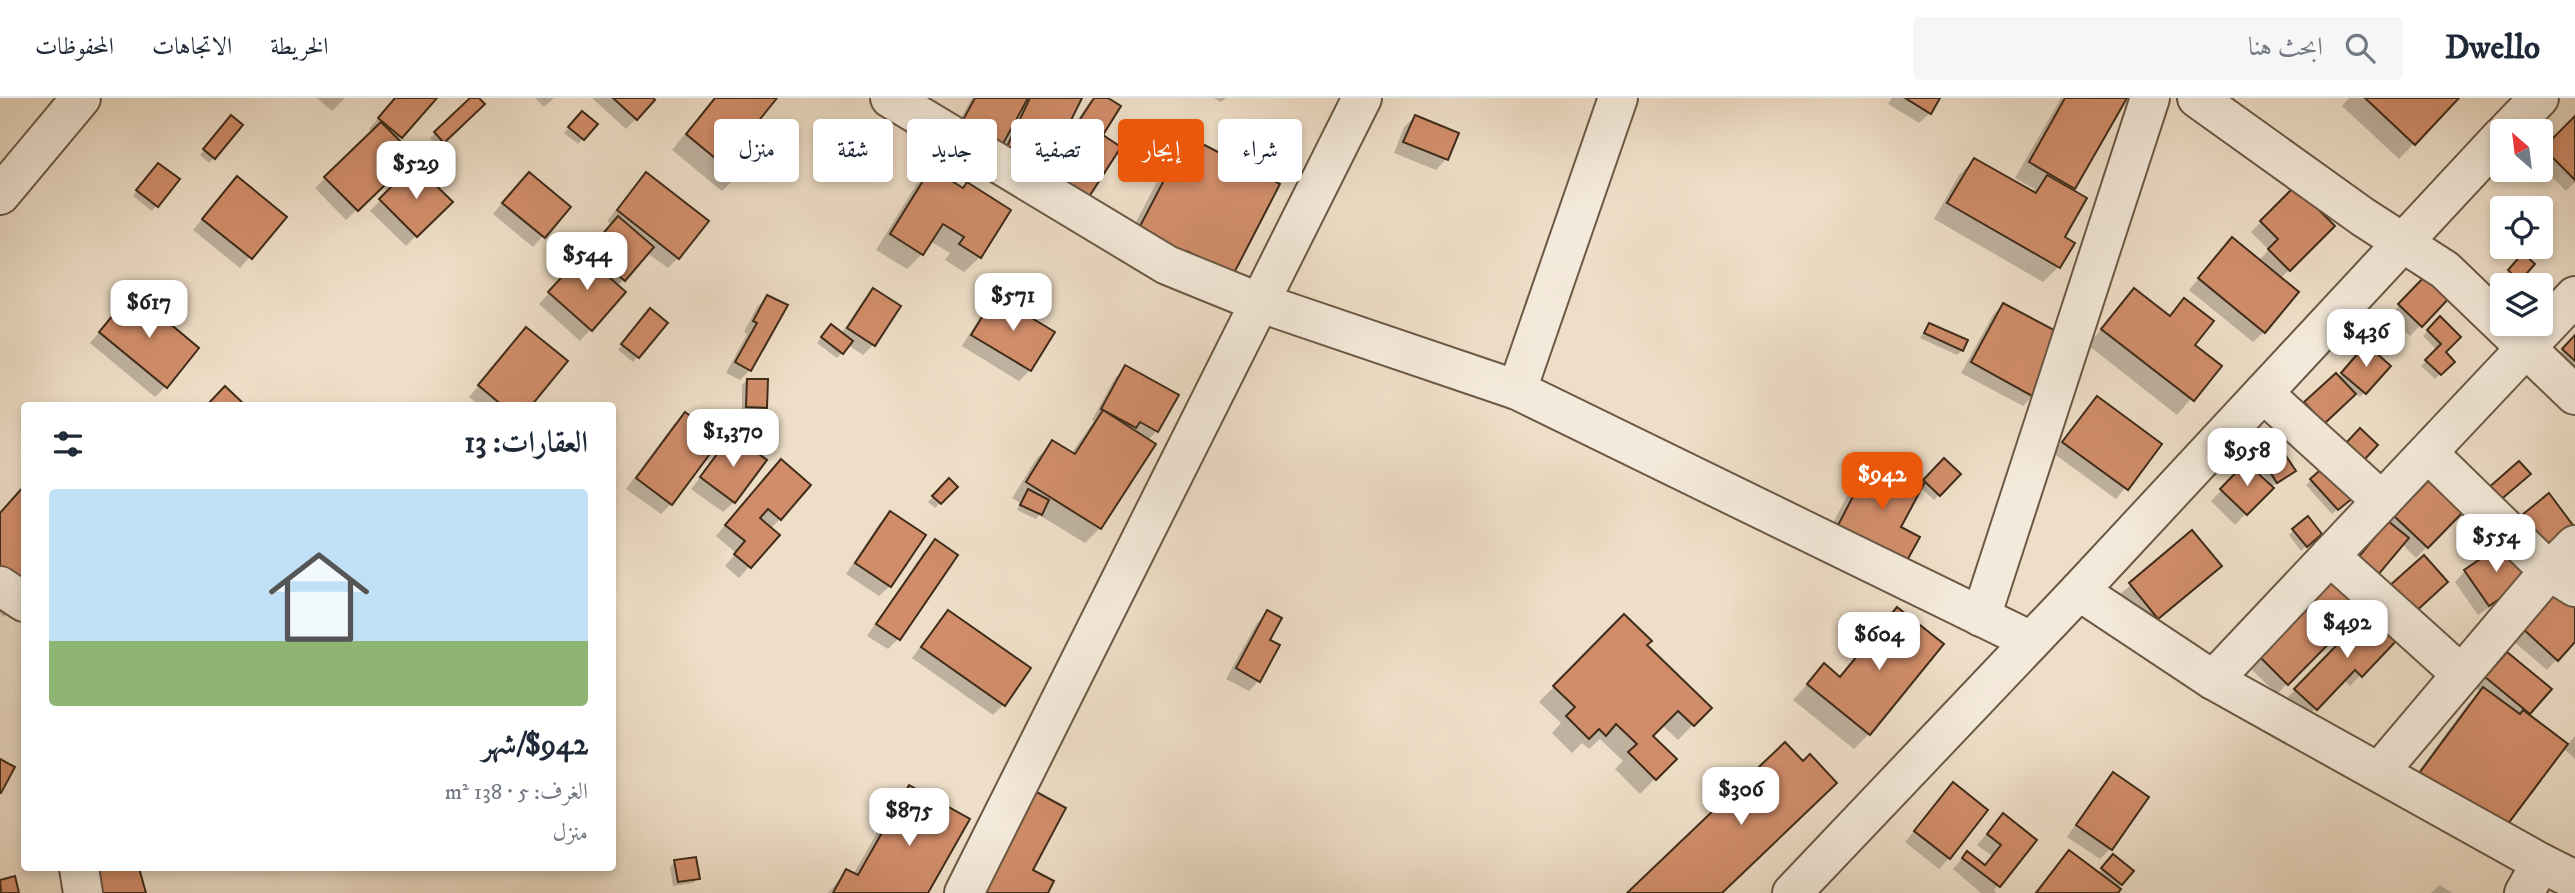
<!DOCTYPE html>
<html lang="ar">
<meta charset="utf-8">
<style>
body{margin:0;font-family:"IM FELL DW Pica",Amiri,serif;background:#f6f6f7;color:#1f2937;direction:rtl;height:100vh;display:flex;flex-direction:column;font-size:26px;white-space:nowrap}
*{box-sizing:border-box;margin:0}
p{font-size:23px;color:#747a83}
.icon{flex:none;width:38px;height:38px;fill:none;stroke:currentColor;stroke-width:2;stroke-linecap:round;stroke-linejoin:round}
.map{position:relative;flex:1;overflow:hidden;direction:ltr}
.sheet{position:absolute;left:21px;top:304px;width:595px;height:469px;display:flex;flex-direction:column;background:#fff;border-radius:7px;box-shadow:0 4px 10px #0003;direction:rtl}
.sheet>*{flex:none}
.banner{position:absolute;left:637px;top:21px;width:665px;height:63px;direction:rtl;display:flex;gap:14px}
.needle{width:46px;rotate:332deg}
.controls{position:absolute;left:2490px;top:21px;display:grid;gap:14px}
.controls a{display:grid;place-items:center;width:63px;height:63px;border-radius:7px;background:#fff;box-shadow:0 4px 10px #0003;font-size:35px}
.price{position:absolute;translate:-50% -60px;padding:0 16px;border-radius:14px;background:#fff;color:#222;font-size:23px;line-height:46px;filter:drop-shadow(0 2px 4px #0008)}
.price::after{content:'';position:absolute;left:50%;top:42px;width:21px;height:16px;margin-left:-10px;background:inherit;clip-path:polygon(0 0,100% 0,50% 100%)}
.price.current{background:#ea580c;color:#fff}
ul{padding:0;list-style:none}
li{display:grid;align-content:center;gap:14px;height:371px;padding:0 28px}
li span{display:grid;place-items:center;height:217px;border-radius:7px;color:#555}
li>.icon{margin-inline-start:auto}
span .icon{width:126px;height:126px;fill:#fffc;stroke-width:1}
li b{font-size:30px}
h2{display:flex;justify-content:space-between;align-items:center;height:84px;padding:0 28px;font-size:30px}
.tag{padding:0 24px;border-radius:7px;background:#fff;box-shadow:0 4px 10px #0003;font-size:24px;line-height:63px}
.tag.current{background:#ea580c;color:#fff}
header{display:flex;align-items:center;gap:42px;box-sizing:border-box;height:98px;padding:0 35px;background:#fff;border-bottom:2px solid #e0e1e3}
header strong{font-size:33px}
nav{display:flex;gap:38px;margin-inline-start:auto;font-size:24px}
.search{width:490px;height:63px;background:#f6f6f7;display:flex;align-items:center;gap:18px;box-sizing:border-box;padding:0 24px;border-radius:7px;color:#747a83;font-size:26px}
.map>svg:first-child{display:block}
</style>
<header>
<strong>Dwello</strong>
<div class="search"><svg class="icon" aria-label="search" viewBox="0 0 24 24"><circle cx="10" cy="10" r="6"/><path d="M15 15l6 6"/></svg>ابحث هنا</div>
<nav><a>الخريطة</a><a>الاتجاهات</a><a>المحفوظات</a></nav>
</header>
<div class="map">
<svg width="2575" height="795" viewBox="0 0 2575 795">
<rect width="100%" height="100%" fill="#eedec7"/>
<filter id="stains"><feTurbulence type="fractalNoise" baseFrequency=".00286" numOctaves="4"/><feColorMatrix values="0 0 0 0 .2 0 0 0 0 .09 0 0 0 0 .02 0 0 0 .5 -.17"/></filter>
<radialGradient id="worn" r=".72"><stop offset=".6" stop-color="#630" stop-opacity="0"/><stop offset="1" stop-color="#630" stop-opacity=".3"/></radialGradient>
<g fill="#0003">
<polygon points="317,0 345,0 332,13"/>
<polygon points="396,0 435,0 397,42 412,58 346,122 315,90 372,34 369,31"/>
<polygon points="473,0 476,0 482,6 438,48 430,40"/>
<polygon points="535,0 554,0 544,9"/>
<polygon points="592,0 657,0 626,31"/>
<polygon points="714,0 775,0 755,25 737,78 722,93 672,52"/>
<polygon points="972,0 1080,0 1054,53 1056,54 1088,6 1094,0 1104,0 1100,37 1084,104 949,42"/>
<polygon points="1214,0 1226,0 1221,4"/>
<polygon points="1892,0 1938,0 1930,15 1919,25 1888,6"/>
<polygon points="2061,0 2125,0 2071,92 2058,169 2043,184 1934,121 1959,77 1974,62 2032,95 2035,91 2015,80"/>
<polygon points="2349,0 2457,0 2399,61 2342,8"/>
<polygon points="582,16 595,27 578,46 564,35"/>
<polygon points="1415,19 1446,61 1436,72 1394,55 1404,29"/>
<polygon points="2575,20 2575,84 2566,93 2541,68 2541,54"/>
<polygon points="226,24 214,60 209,65 200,57"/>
<polygon points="1187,40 1232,176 1124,147 1172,55"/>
<polygon points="414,68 450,104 406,148 370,113"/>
<polygon points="153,72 177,81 152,113 133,98"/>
<polygon points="931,72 980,159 964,174 945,162 950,155 930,143 922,156 907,171 876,152 916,87"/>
<polygon points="518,86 569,109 533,149 493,116"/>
<polygon points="636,87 678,160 668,170 647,155 617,188 624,194 580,243 539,206 612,127 607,123"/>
<polygon points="2295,90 2332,128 2280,181 2264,234 2253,244 2189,192 2232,141 2258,163 2269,152 2251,134"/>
<polygon points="227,91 285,119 240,170 193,132"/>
<polygon points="2518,162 2532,166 2514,187 2504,178"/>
<polygon points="2428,177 2450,197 2410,238 2389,218"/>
<polygon points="2134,192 2168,219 2184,203 2192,248 2219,268 2177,317 2088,247"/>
<polygon points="873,193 873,247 863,257 848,247 837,260 817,245 826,233 841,236 863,203"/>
<polygon points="132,196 165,289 155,299 90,245"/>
<polygon points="767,199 750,272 740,282 726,275 747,236 744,234 757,209"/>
<polygon points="995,200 1030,272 1019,283 962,248 985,211"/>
<polygon points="2003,207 2033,297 2023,308 1961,275 1993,217"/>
<polygon points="645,217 666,225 633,264 618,252"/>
<polygon points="2440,221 2443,254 2453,264 2435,281 2421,268 2437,252 2423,238"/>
<polygon points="1929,227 1962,252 1957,257 1920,240"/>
<polygon points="2575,239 2575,284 2553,262"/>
<polygon points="516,242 529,308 480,308 469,299"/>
<polygon points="2361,253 2388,268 2360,299 2355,295 2318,329 2300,310 2336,277 2338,280"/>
<polygon points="1126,269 1157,333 1147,343 1100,430 1085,445 1039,417 1036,421 1017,412 1020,405 1012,400 1037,360 1053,345 1071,356 1094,323 1092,322 1115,280"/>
<polygon points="747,282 765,309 760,314 742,313 742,287"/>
<polygon points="2097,300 2160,347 2116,401 2053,355"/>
<polygon points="685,316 671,406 661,416 626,391 674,326"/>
<polygon points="732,338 734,404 723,414 691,391"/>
<polygon points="2276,346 2293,373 2270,390 2235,427 2211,403 2246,367 2271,388 2254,361"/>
<polygon points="1873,362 1921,386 1944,362 1959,376 1934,402 1920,389 1821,448 1858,377"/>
<polygon points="2326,369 2346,403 2332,416 2306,387"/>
<polygon points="770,374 780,421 770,431 777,437 739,480 725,468 736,455 716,438"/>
<polygon points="2432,381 2463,412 2416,460 2402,446 2389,425"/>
<polygon points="949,383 956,389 935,410 928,404"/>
<polygon points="24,389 24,498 4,519 0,515 0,416"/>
<polygon points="890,416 890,488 879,498 846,476 879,426"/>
<polygon points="2293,433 2315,441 2301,453 2289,437"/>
<polygon points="2192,435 2209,478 2147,530 2119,497"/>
<polygon points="935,444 956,458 898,541 888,551 867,538 924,454"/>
<polygon points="2465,473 2516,491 2478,517 2455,484"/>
<polygon points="2333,484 2361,511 2277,596 2250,570"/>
<polygon points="2546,502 2575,541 2547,572 2511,541"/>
<polygon points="1897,511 1869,636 1854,651 1793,602 1824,568 1839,580"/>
<polygon points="948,514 1003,607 993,617 912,560 938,525"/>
<polygon points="1268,515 1268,542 1259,582 1249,593 1226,581 1257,525"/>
<polygon points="2370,516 2396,541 2350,588 2343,581 2305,621 2285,602"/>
<polygon points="1624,518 1645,548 1709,610 1678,642 1662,627 1651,638 1674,661 1640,696 1615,671 1623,663 1600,641 1589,651 1582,645 1572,655 1552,635 1561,625 1539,604"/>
<polygon points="2496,566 2549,591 2526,617 2567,647 2575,638 2575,661 2563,650 2406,690 2468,606 2480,594 2476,590"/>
<polygon points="2113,676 2146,699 2110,751 2100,761 2067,739 2103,687"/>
<polygon points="1953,687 1949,760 1939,771 1905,744"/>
<polygon points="909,689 926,795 828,795 847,773 853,777 894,705"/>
<polygon points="2003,717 2035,742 1994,792 1996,795 1981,795 1953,771 1967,755 1984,768 1992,758 1977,747"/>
<polygon points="2069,754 2098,776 2108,763 2121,786 2115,795 2034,795"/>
<polygon points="675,764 698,780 693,785 673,788 670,769"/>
<polygon points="2440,787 2452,795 2431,795"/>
</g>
<g fill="#d18d6a" stroke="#3f2c19" stroke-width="2">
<polygon points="395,0 437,0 402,40 378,20"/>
<polygon points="470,0 479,0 485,6 444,45 434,34"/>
<polygon points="613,0 653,0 655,2 637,22"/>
<polygon points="715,0 777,0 757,25 773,37 738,79 686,36"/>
<polygon points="975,0 1028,0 999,53 958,31"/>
<polygon points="1030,0 1082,0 1042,81 1001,61"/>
<polygon points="1094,0 1108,0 1121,8 1103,37 1121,49 1085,105 1043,78"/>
<polygon points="1905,0 1940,0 1931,16"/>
<polygon points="2065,0 2127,0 2075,91 2029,64"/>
<polygon points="2365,0 2459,0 2415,47"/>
<polygon points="582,13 598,26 584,42 568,29"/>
<polygon points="231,17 243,27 215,61 203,51"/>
<polygon points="1415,17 1459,35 1448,62 1403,44"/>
<polygon points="2575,18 2575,82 2543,50"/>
<polygon points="381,24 415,58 358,113 324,79"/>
<polygon points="1187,38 1280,86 1233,177 1187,153 1185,156 1138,132"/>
<polygon points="1974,60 2036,95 2047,77 2087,100 2065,139 2075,145 2060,170 1947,105"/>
<polygon points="158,65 180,81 158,109 136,92"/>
<polygon points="414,66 453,104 417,139 379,101"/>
<polygon points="931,70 963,90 967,84 1011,112 981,160 959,146 964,139 943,126 923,157 890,136"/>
<polygon points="529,74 571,109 545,140 502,105"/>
<polygon points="646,74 709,123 679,161 617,112"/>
<polygon points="237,78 287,119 252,161 202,121"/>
<polygon points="2295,88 2335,128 2290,173 2268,151 2278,141 2260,123"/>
<polygon points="618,118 654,149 625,183 589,152"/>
<polygon points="2232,139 2299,194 2265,235 2198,180"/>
<polygon points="2523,155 2535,166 2520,183 2508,172"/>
<polygon points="583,156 626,194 592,233 548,194"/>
<polygon points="2428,175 2452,197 2422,229 2398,206"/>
<polygon points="873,190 901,208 875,248 847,230"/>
<polygon points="2134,190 2170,218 2184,200 2214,223 2195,247 2222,268 2194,303 2101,231"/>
<polygon points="132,194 199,250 167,290 99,234"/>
<polygon points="767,197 788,207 751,273 735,264 757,225 753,223"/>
<polygon points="995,198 1055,234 1031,273 971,237"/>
<polygon points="2003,205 2067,239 2034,299 1971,264"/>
<polygon points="650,210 668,225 639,260 621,246"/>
<polygon points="2440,218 2461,239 2446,254 2455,264 2441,277 2425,262 2441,246 2427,232"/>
<polygon points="1929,225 1968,242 1963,253 1924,235"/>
<polygon points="831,226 853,243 843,256 821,239"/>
<polygon points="526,229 568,263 531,308 503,308 478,287"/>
<polygon points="2575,237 2575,263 2562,251"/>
<polygon points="2366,246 2391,268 2366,296 2341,275"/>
<polygon points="1125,267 1179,297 1158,334 1140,324 1136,330 1101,311"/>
<polygon points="2336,275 2356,296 2324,326 2304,304"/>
<polygon points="747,281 768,281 767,310 746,309"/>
<polygon points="225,288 246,308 206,308"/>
<polygon points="2097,298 2162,346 2128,392 2062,344"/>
<polygon points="1103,312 1156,346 1101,431 1026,384 1052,342 1075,356"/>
<polygon points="685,314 721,341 672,407 636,380"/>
<polygon points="2360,330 2378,347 2364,362 2346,345"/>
<polygon points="732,336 767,362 735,405 700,379"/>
<polygon points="2276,343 2296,373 2277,385 2258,355"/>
<polygon points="1873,360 1924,386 1901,429 1920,439 1904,468 1835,433"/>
<polygon points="1944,360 1961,376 1940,398 1923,382"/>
<polygon points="781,361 811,387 781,422 768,411 760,420 780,437 751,470 734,456 745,443 725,427"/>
<polygon points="2519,363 2531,376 2498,404 2487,391"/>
<polygon points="2246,364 2274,390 2247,417 2220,391"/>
<polygon points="2326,367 2354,399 2338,412 2310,381"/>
<polygon points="2432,379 2465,412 2428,450 2394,418"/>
<polygon points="949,380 958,389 941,406 932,398"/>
<polygon points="24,388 24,500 0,487 0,415"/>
<polygon points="1028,391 1049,402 1042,417 1020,407"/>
<polygon points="2549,395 2575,430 2543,456 2516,422"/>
<polygon points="890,413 926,437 891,489 855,465"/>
<polygon points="2308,418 2322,436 2307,449 2292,431"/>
<polygon points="2388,423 2409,440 2378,477 2357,461"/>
<polygon points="2192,432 2222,468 2158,521 2129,485"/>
<polygon points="935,441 958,457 900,542 876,526"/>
<polygon points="2504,445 2529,481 2489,508 2464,472"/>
<polygon points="2424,457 2448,484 2413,516 2388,489"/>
<polygon points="2333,482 2363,511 2288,587 2259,558"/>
<polygon points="2556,489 2575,505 2575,544 2558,563 2521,529"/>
<polygon points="1897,509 1944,546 1870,637 1807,586 1824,565 1840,579"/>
<polygon points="948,512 1031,570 1005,608 921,549"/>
<polygon points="1267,512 1282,520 1270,542 1280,547 1260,584 1236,570"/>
<polygon points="2370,513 2398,541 2362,579 2355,572 2317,612 2294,591"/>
<polygon points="1624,516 1652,543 1647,547 1712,610 1694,628 1678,613 1653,638 1677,661 1656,682 1628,654 1637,646 1616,626 1606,638 1599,631 1589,641 1566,618 1575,609 1553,588"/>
<polygon points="2507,554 2552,591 2530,616 2485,579"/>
<polygon points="2483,589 2520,616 2523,612 2568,646 2501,735 2420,674"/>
<polygon points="1785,644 1803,663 1810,656 1837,685 1722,795 1627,795"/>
<polygon points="0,661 15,669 1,695 0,695"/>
<polygon points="2113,674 2149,699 2112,752 2076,727"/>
<polygon points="1953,684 1988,712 1950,761 1914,733"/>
<polygon points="909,687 970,721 928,795 833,795 846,771 858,777"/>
<polygon points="1031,691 1066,710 1033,772 1054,783 1048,795 976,795"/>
<polygon points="2003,715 2037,742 2000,789 1962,760 1967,753 1985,767 2001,747 1987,736"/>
<polygon points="2069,752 2121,791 2118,795 2036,795"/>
<polygon points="2113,756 2134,773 2122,787 2101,770"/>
<polygon points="696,759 700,781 678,784 674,762"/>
<polygon points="86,770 139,770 146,795 93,795"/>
<polygon points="15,778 19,795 1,795 0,782"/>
</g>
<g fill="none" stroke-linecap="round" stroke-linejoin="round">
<defs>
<g id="minor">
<polyline points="890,0 1167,167 1258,204 1517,292 2031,543"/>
<polyline points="2197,0 2363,119 2445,172 2575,297"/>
<polyline points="2507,33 2539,0"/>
<polyline points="0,97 81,0"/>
<polyline points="1517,292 1618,0"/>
<polyline points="2263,295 2382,403"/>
<polyline points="2428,355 2549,473 2575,489"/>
<polyline points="2330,458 2461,576"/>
<polyline points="0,488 24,504"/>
<polyline points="2079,493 2213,582 2541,765 2575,782"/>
<polyline points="1981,519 2150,0"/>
<polyline points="2213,582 2575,198"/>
<polyline points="2379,674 2549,473 2575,447"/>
<polyline points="79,770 83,795"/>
<polyline points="964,795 1362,0"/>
<polyline points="1792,795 2079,493 2502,38"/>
<polyline points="2524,795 2541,765"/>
</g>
</defs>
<use href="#minor" stroke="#6b5844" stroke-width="42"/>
<use href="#minor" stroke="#f4eadb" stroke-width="38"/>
</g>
<rect width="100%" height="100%" filter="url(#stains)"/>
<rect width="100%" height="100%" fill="url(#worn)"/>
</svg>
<div class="controls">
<a><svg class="needle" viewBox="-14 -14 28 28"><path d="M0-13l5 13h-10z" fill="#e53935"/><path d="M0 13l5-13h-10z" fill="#747a83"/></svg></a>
<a><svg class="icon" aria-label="locate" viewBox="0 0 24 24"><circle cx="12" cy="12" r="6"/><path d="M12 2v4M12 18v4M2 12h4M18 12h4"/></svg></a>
<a><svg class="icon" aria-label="layers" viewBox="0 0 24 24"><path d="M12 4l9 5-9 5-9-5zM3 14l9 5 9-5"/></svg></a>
</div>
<b class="price" style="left:416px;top:103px">$529</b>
<b class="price" style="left:587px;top:194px">$544</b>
<b class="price" style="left:1013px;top:235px">$571</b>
<b class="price" style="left:149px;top:242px">$617</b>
<b class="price" style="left:2366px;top:271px">$436</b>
<b class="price" style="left:733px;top:371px">$1,370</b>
<b class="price" style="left:2247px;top:390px">$958</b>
<b class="price current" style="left:1882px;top:414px">$942</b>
<b class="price" style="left:2496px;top:476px">$554</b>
<b class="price" style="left:2347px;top:562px">$492</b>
<b class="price" style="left:1879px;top:574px">$604</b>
<b class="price" style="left:1741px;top:729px">$306</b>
<b class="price" style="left:909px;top:750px">$875</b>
<div class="banner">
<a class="tag">شراء</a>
<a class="tag current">إيجار</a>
<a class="tag">تصفية</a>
<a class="tag">جديد</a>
<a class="tag">شقة</a>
<a class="tag">منزل</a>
</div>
<section class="sheet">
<h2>العقارات: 13<svg class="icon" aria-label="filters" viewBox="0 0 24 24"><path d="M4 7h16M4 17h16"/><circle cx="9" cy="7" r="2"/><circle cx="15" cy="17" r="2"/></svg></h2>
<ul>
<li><span style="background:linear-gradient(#bfe0f5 70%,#8fb573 0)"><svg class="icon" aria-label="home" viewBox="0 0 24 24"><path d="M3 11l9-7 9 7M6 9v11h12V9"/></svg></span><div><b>$942/شهر</b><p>الغرف: 5 · 138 m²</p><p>منزل</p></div></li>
</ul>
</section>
</div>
